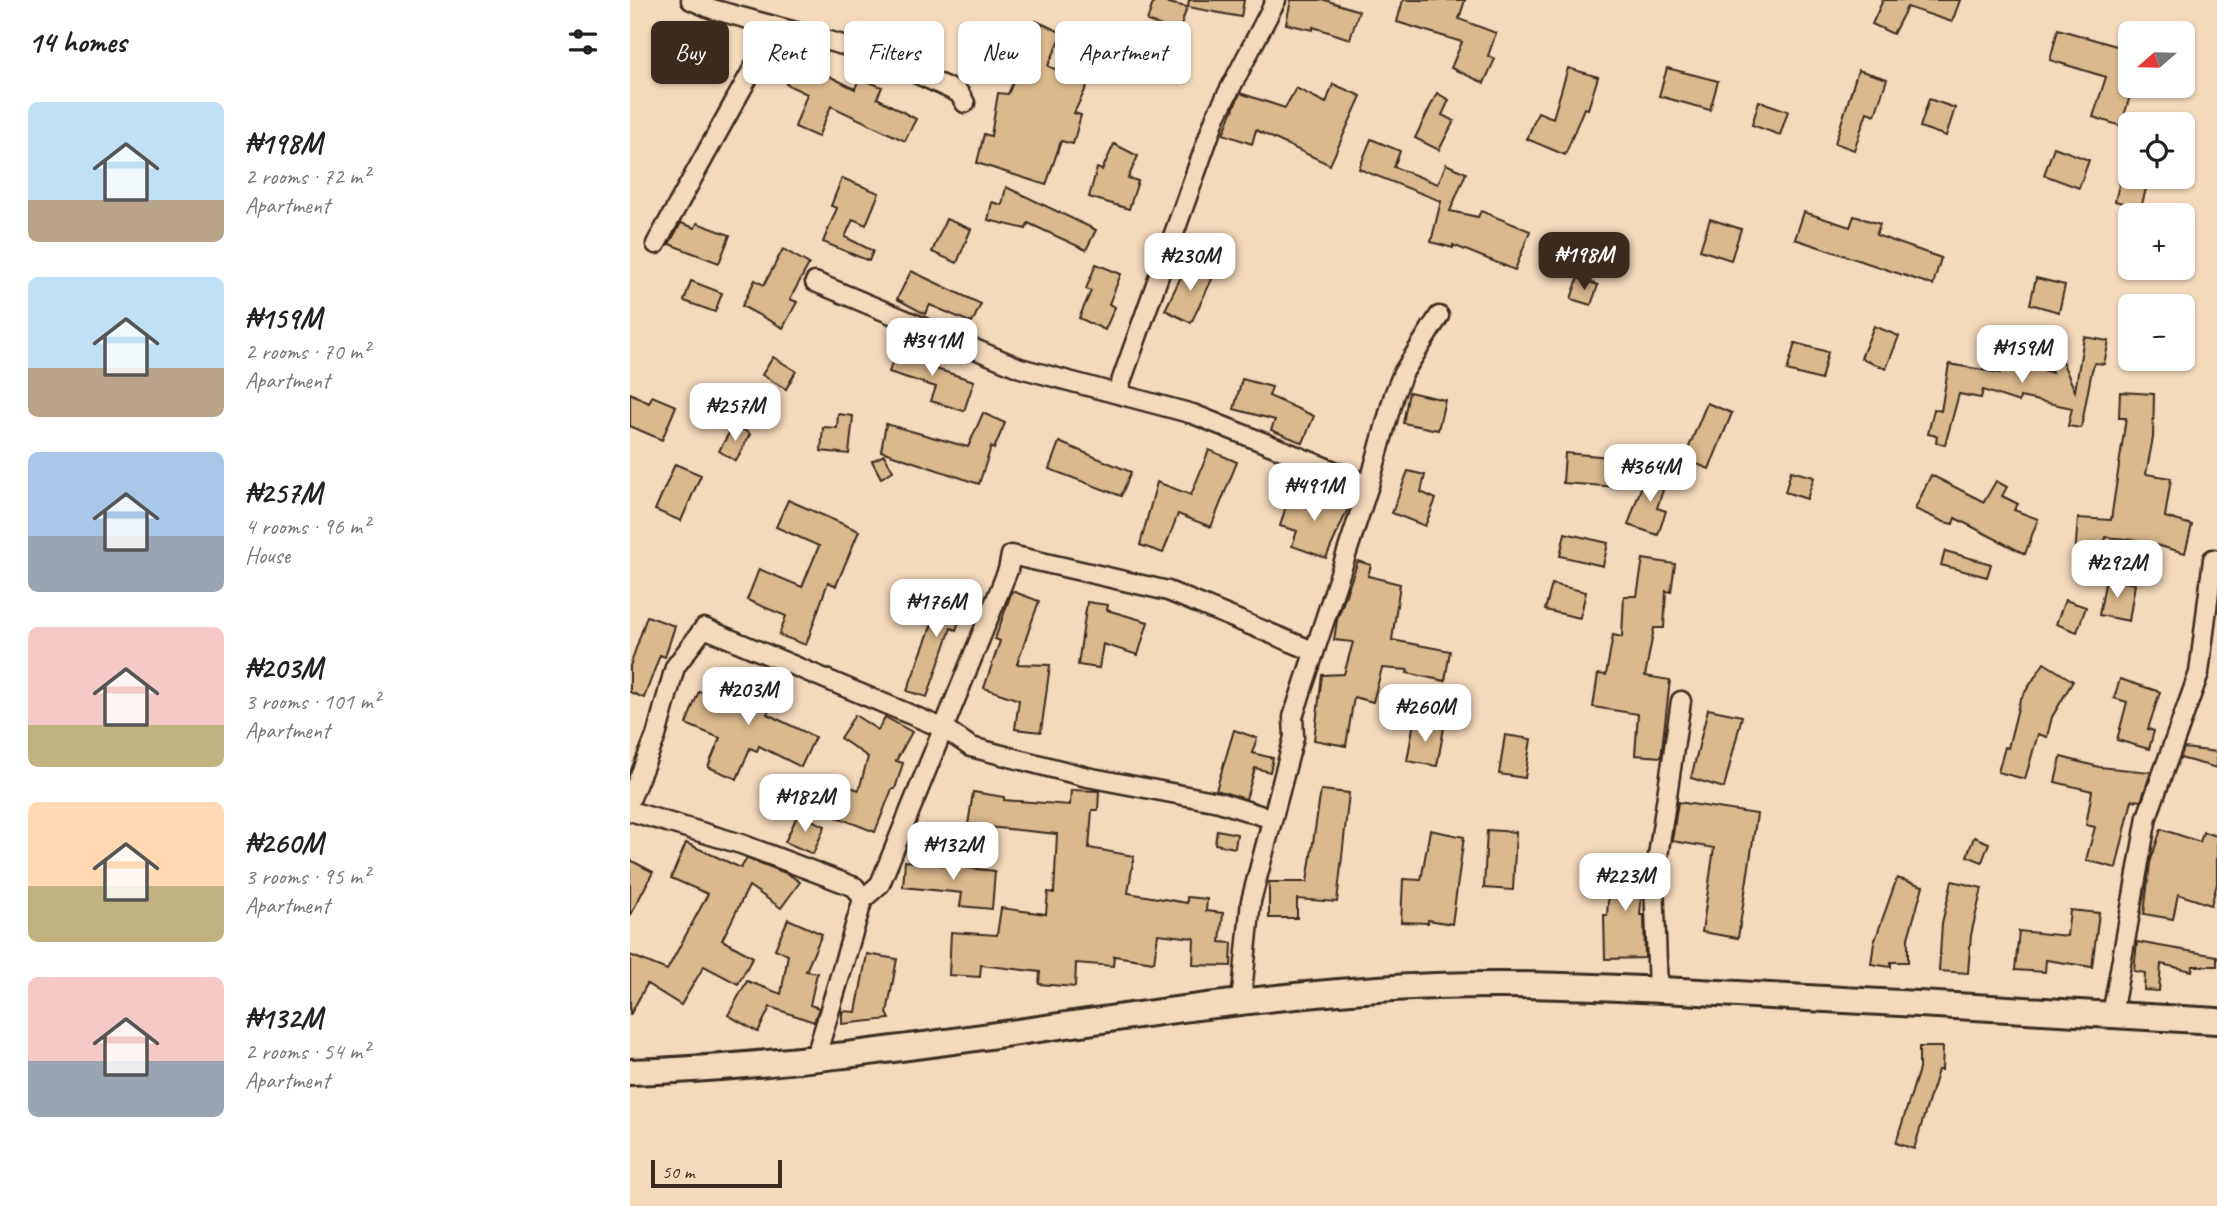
<!DOCTYPE html>
<meta charset="utf-8">
<style>
body{margin:0;font-family:Caveat,sans-serif;background:#f6f6f6;color:#222;height:100vh;display:flex;flex-direction:column;font-size:26px;white-space:nowrap}
*{box-sizing:border-box;margin:0}
p{font-size:23px;color:#767676}
.icon{flex:none;width:38px;height:38px;fill:none;stroke:currentColor;stroke-width:2;stroke-linecap:round;stroke-linejoin:round}
.map{position:relative;flex:1;overflow:hidden}
.sheet{display:flex;flex-direction:column;background:#fff;width:630px}
.sheet>*{flex:none}
.guide{position:absolute;left:21px;top:21px;width:665px;height:63px;display:flex;gap:14px}
.needle{width:46px;rotate:250deg}
.fabs{position:absolute;left:1488px;top:21px;display:grid;gap:14px}
.fabs a{display:grid;place-items:center;width:77px;height:77px;border-radius:10px;background:#fff;box-shadow:0 2px 5px #0004;font-size:35px}
.scale{position:absolute;left:21px;bottom:18px;width:131px;box-sizing:border-box;padding-left:7px;border:4px solid #3b2a1e;border-top:0;font-size:19px;line-height:24px;white-space:nowrap;color:#3b2a1e;-webkit-text-stroke:5px #f4d9bb;paint-order:stroke}
.price{position:absolute;translate:-50% -60px;padding:0 16px;border-radius:14px;background:#fff;color:#222;font-size:23px;line-height:46px;filter:drop-shadow(0 2px 4px #0008)}
.price::after{content:'';position:absolute;left:50%;top:42px;width:21px;height:16px;margin-left:-10px;background:inherit;clip-path:polygon(0 0,100% 0,50% 100%)}
.price.current{background:#3b2a1e;color:#fff}
ul{padding:0;list-style:none}
li{display:flex;align-items:center;gap:21px;height:175px;padding:0 28px}
li span{display:grid;place-items:center;flex:none;width:196px;height:140px;border-radius:10px;color:#555}
li>.icon{margin-inline-start:auto}
span .icon{width:84px;height:84px;fill:#fffc;stroke-width:1}
li b{font-size:30px}
h2{display:flex;justify-content:space-between;align-items:center;height:84px;padding:0 28px;font-size:30px}
.chip{padding:0 24px;border-radius:10px;background:#fff;box-shadow:0 2px 5px #0004;font-size:24px;line-height:63px}
.chip.current{background:#3b2a1e;color:#fff}
main{display:flex;flex:1;min-height:0}
.map>svg:first-child{display:block}
</style>
<main>
<section class="sheet">
<h2>14 homes<svg class="icon" aria-label="filters" viewBox="0 0 24 24"><path d="M4 7h16M4 17h16"/><circle cx="9" cy="7" r="2"/><circle cx="15" cy="17" r="2"/></svg></h2>
<ul>
<li><span style="background:linear-gradient(#bfe0f5 70%,#b9a48a 0)"><svg class="icon" aria-label="home" viewBox="0 0 24 24"><path d="M3 11l9-7 9 7M6 9v11h12V9"/></svg></span><div><b>₦198M</b><p>2 rooms · 72 m²</p><p>Apartment</p></div></li>
<li><span style="background:linear-gradient(#bfe0f5 65%,#b9a48a 0)"><svg class="icon" aria-label="home" viewBox="0 0 24 24"><path d="M3 11l9-7 9 7M6 9v11h12V9"/></svg></span><div><b>₦159M</b><p>2 rooms · 70 m²</p><p>Apartment</p></div></li>
<li><span style="background:linear-gradient(#a9c7e8 60%,#9aa5b1 0)"><svg class="icon" aria-label="home" viewBox="0 0 24 24"><path d="M3 11l9-7 9 7M6 9v11h12V9"/></svg></span><div><b>₦257M</b><p>4 rooms · 96 m²</p><p>House</p></div></li>
<li><span style="background:linear-gradient(#f6c9c9 70%,#c2b280 0)"><svg class="icon" aria-label="home" viewBox="0 0 24 24"><path d="M3 11l9-7 9 7M6 9v11h12V9"/></svg></span><div><b>₦203M</b><p>3 rooms · 101 m²</p><p>Apartment</p></div></li>
<li><span style="background:linear-gradient(#ffd9b3 60%,#c2b280 0)"><svg class="icon" aria-label="home" viewBox="0 0 24 24"><path d="M3 11l9-7 9 7M6 9v11h12V9"/></svg></span><div><b>₦260M</b><p>3 rooms · 95 m²</p><p>Apartment</p></div></li>
<li><span style="background:linear-gradient(#f6c9c9 60%,#9aa5b1 0)"><svg class="icon" aria-label="home" viewBox="0 0 24 24"><path d="M3 11l9-7 9 7M6 9v11h12V9"/></svg></span><div><b>₦132M</b><p>2 rooms · 54 m²</p><p>Apartment</p></div></li>
</ul>
</section>
<div class="map">
<svg width="1587" height="1206" viewBox="0 0 1587 1206">
<rect width="100%" height="100%" fill="#f4d9bb"/>
<filter id="ink" filterUnits="userSpaceOnUse"><feTurbulence type="fractalNoise" baseFrequency=".0143" numOctaves="2"/><feDisplacementMap in="SourceGraphic" scale="14" xChannelSelector="R" yChannelSelector="G"/><feConvolveMatrix kernelMatrix="1 2 1 2 8 2 1 2 1" color-interpolation-filters="sRGB"/></filter>
<g filter="url(#ink)">
<g fill="#dbb88d" stroke="#3b2a1e" stroke-width="2">
<polygon points="524,0 557,7 549,32 517,21"/>
<polygon points="559,0 614,0 611,17 558,7"/>
<polygon points="661,0 695,0 729,11 720,39 683,27 683,30 656,24"/>
<polygon points="773,0 835,0 829,19 866,33 858,56 865,59 854,83 821,68 832,42 767,22"/>
<polygon points="1253,0 1330,0 1322,22 1277,7 1263,34 1242,24"/>
<polygon points="406,21 433,33 418,66 458,84 444,113 451,115 443,144 431,141 416,185 347,163 354,134 361,136 368,93 378,94 402,40 398,38"/>
<polygon points="66,23 95,36 83,64 54,52"/>
<polygon points="1428,29 1500,50 1500,86 1503,86 1491,126 1463,117 1476,77 1420,60"/>
<polygon points="167,60 225,89 229,78 252,87 247,98 286,119 275,141 201,106 188,137 165,127 177,94 156,84"/>
<polygon points="938,68 968,77 958,109 954,108 935,155 897,139 908,112 923,118"/>
<polygon points="1037,68 1088,81 1080,110 1029,96"/>
<polygon points="1228,70 1257,79 1245,115 1237,112 1224,150 1205,143"/>
<polygon points="703,84 731,96 700,165 626,130 622,144 593,134 610,93 655,108 666,88 696,103"/>
<polygon points="807,93 819,100 812,115 824,121 809,150 785,138"/>
<polygon points="1299,99 1325,108 1316,136 1290,127"/>
<polygon points="1129,101 1158,111 1150,135 1122,125"/>
<polygon points="741,139 770,151 764,167 808,184 816,164 836,173 820,211 848,217 851,211 900,231 885,270 823,245 823,248 801,242 811,201 729,169"/>
<polygon points="484,144 508,156 498,178 508,181 499,209 459,197 467,168 472,170"/>
<polygon points="1424,147 1459,160 1449,188 1414,175"/>
<polygon points="1491,177 1519,177 1511,208 1485,201"/>
<polygon points="212,178 249,193 236,225 223,219 215,237 243,251 239,261 193,242 207,208 201,206"/>
<polygon points="376,187 466,230 456,250 398,223 396,229 358,220 362,202 372,205"/>
<polygon points="1174,212 1220,227 1224,216 1250,224 1246,235 1311,258 1303,285 1165,239"/>
<polygon points="316,219 341,229 327,263 302,252"/>
<polygon points="1080,219 1111,229 1101,260 1070,250"/>
<polygon points="51,223 65,228 67,223 100,235 89,263 39,244"/>
<polygon points="153,249 179,264 160,299 167,302 153,328 112,306 125,280 134,285"/>
<polygon points="558,262 584,275 561,323 535,310"/>
<polygon points="466,264 491,274 479,304 485,307 475,330 449,318 461,291 456,289"/>
<polygon points="281,271 351,304 342,323 300,305 295,314 267,299"/>
<polygon points="948,278 968,285 961,305 941,299"/>
<polygon points="1406,278 1435,285 1429,312 1400,304"/>
<polygon points="61,281 92,293 85,312 54,301"/>
<polygon points="1244,326 1269,336 1256,369 1231,358"/>
<polygon points="1454,337 1479,341 1474,364 1465,363 1462,370 1451,428 1438,426 1442,408 1390,397 1389,402 1353,390 1351,398 1329,394 1315,445 1306,443 1307,436 1298,434 1304,409 1311,411 1319,364 1370,373 1375,358 1422,373 1414,352 1426,347 1445,391"/>
<polygon points="1165,343 1198,352 1191,380 1157,371"/>
<polygon points="268,345 304,356 300,367 344,381 334,411 301,401 306,387 259,372"/>
<polygon points="143,357 166,371 156,389 132,375"/>
<polygon points="612,379 642,387 639,396 684,416 673,443 641,430 645,420 604,409"/>
<polygon points="84,390 98,398 84,422 70,414"/>
<polygon points="779,392 815,400 808,430 773,423"/>
<polygon points="1490,392 1524,394 1523,438 1516,474 1541,478 1535,517 1562,525 1555,553 1507,540 1475,537 1474,557 1445,555 1448,518 1481,520 1496,418 1489,418"/>
<polygon points="0,393 19,403 22,396 46,406 32,440 0,426"/>
<polygon points="1077,403 1102,413 1079,469 1054,459"/>
<polygon points="353,413 375,423 364,449 361,447 349,484 251,451 256,424 338,447"/>
<polygon points="208,414 223,416 219,454 191,451 193,427 207,428"/>
<polygon points="104,424 120,434 106,461 89,451"/>
<polygon points="429,442 501,472 491,496 419,469"/>
<polygon points="579,450 607,462 581,527 548,514 533,553 510,545 527,482 561,495"/>
<polygon points="935,453 991,458 988,487 933,483"/>
<polygon points="254,455 263,471 251,478 242,461"/>
<polygon points="45,464 71,475 51,521 25,510"/>
<polygon points="1018,468 1038,475 1027,508 1036,511 1028,535 998,525"/>
<polygon points="778,471 795,475 791,492 806,499 795,526 762,513"/>
<polygon points="1161,471 1184,477 1177,499 1155,492"/>
<polygon points="1301,475 1354,502 1366,481 1377,487 1372,496 1388,504 1384,510 1408,519 1395,554 1325,518 1323,524 1314,522 1285,509"/>
<polygon points="660,493 701,506 705,497 720,504 696,558 662,546 667,531 650,526"/>
<polygon points="158,500 229,531 206,586 198,582 176,645 149,635 156,616 117,600 129,569 172,587 189,546 146,527"/>
<polygon points="935,533 978,543 973,566 930,556"/>
<polygon points="1315,551 1361,564 1357,577 1311,565"/>
<polygon points="1013,559 1045,564 1041,592 1036,591 1034,628 1024,628 1015,676 1040,680 1031,757 1005,755 1008,714 963,707 968,674 976,675 983,635 992,637 994,596 1007,596"/>
<polygon points="728,561 741,565 738,576 770,584 762,640 820,651 815,681 777,673 778,670 752,668 743,702 724,697 716,746 684,740 692,675 714,674 723,642 704,640 707,620"/>
<polygon points="1476,579 1505,584 1499,621 1469,615"/>
<polygon points="922,584 956,592 950,618 915,610"/>
<polygon points="307,589 337,602 326,630 321,628 297,697 277,691 303,621 295,618"/>
<polygon points="382,591 409,601 387,664 420,665 411,732 385,729 389,700 354,688 370,641 365,639"/>
<polygon points="1435,600 1456,607 1447,632 1426,624"/>
<polygon points="457,602 478,605 477,610 518,622 508,655 473,644 469,668 448,665"/>
<polygon points="17,616 45,626 35,657 30,655 14,698 0,692 0,666"/>
<polygon points="1414,663 1443,681 1422,717 1417,737 1408,734 1395,779 1368,772 1375,747 1378,748 1390,700"/>
<polygon points="121,670 151,686 137,714 185,737 171,767 129,746 127,751 120,748 107,779 78,767 90,738 56,724 69,691 103,705"/>
<polygon points="1490,679 1530,692 1518,729 1524,731 1519,749 1487,740 1497,702 1484,698"/>
<polygon points="1078,709 1112,716 1094,788 1061,778"/>
<polygon points="225,715 248,730 255,717 282,732 266,761 273,763 265,789 262,789 245,832 204,816 217,786 229,790 238,757 210,738"/>
<polygon points="784,722 814,728 807,766 777,761"/>
<polygon points="604,730 627,738 622,753 643,758 640,772 625,768 616,799 586,790"/>
<polygon points="875,735 901,739 895,778 869,774"/>
<polygon points="1554,748 1587,752 1587,768 1550,758"/>
<polygon points="1431,757 1469,767 1521,772 1511,801 1502,800 1486,868 1456,860 1465,827 1456,825 1462,791 1425,782"/>
<polygon points="441,790 469,791 468,810 462,810 459,848 504,856 498,893 557,903 557,897 577,899 576,911 593,913 590,942 602,943 601,966 563,965 564,938 528,934 524,962 484,956 483,966 446,963 445,987 409,984 410,972 351,965 350,977 319,975 321,932 367,935 371,908 416,914 418,892 424,893 427,834 338,825 343,792 374,797 374,800 440,805"/>
<polygon points="691,790 719,793 707,902 667,899 667,918 639,918 639,882 677,882"/>
<polygon points="1048,802 1127,814 1108,938 1072,932 1084,848 1042,841"/>
<polygon points="168,814 195,826 183,854 155,842"/>
<polygon points="1531,829 1570,842 1573,832 1587,836 1587,884 1581,905 1548,894 1543,919 1514,914 1520,863"/>
<polygon points="587,830 607,834 605,848 585,844"/>
<polygon points="800,830 834,837 822,924 798,920 798,923 771,922 773,879 791,880"/>
<polygon points="857,830 886,832 883,890 854,888"/>
<polygon points="1344,837 1359,843 1352,862 1337,856"/>
<polygon points="56,843 111,868 117,858 158,874 170,882 151,908 119,886 92,940 123,957 108,984 74,966 51,1005 17,984 0,1015 0,955 37,970 78,894 41,878"/>
<polygon points="0,860 23,872 0,916"/>
<polygon points="275,861 365,871 362,909 330,906 332,893 273,887"/>
<polygon points="981,861 1014,864 1010,915 1014,915 1015,958 975,959 974,915 977,915"/>
<polygon points="1267,878 1293,886 1278,938 1278,962 1261,962 1261,967 1241,964 1244,943"/>
<polygon points="1322,881 1352,888 1341,935 1338,973 1309,971 1312,923"/>
<polygon points="1440,910 1469,913 1462,967 1416,960 1415,972 1385,970 1389,931 1437,936"/>
<polygon points="158,919 192,934 176,971 187,973 180,1005 189,1008 184,1022 140,1007 128,1032 98,1015 117,981 151,994 158,955 145,949"/>
<polygon points="1507,942 1587,956 1587,966 1563,966 1562,971 1531,964 1529,991 1514,990 1515,973 1504,971"/>
<polygon points="237,954 267,959 257,1013 260,1019 212,1024 212,1011 226,1012"/>
<polygon points="1289,1047 1313,1047 1312,1070 1308,1070 1284,1149 1266,1143 1289,1069"/>
</g>
<g fill="none" stroke-linecap="round" stroke-linejoin="round">
<defs>
<g id="street">
<polyline points="61,0 82,9 242,53 329,93 335,103"/>
<polyline points="26,244 146,27"/>
<polyline points="185,282 390,368 563,414 739,485"/>
<polyline points="487,393 586,116 646,0"/>
<polyline points="0,800 26,736 45,667 74,628 315,729 341,747 457,777 589,802 642,819"/>
<polyline points="0,811 111,844 225,887 233,899 186,1056"/>
<polyline points="233,899 250,884 378,570 381,555 538,591 683,651"/>
<polyline points="1028,990 1024,883 1051,701"/>
<polyline points="611,1003 621,901 664,737 663,717 739,485 764,395 773,373 809,316"/>
<polyline points="1482,1015 1517,817 1569,673 1583,559"/>
</g>
<path id="secondary" d="M0 1072C251 1064 498 1006 748 989 873 980 998 988 1123 995 1278 1003 1432 1012 1587 1021"/>
</defs>
<use href="#street" stroke="#3b2a1e" stroke-width="23"/>
<use href="#secondary" stroke="#3b2a1e" stroke-width="30"/>
<use href="#street" stroke="#f4d9bb" stroke-width="18"/>
<use href="#secondary" stroke="#f4d9bb" stroke-width="24"/>
</g>
</g>
</svg>
<div class="fabs">
<a><svg class="needle" viewBox="-14 -14 28 28"><path d="M0-13l5 13h-10z" fill="#e53935"/><path d="M0 13l5-13h-10z" fill="#767676"/></svg></a>
<a><svg class="icon" aria-label="locate" viewBox="0 0 24 24"><circle cx="12" cy="12" r="6"/><path d="M12 2v4M12 18v4M2 12h4M18 12h4"/></svg></a>
<a>+</a>
<a>−</a>
</div>
<div class="scale">50 m</div>
<b class="price current" style="left:954px;top:292px">₦198M</b>
<b class="price" style="left:560px;top:293px">₦230M</b>
<b class="price" style="left:302px;top:378px">₦341M</b>
<b class="price" style="left:1392px;top:385px">₦159M</b>
<b class="price" style="left:105px;top:443px">₦257M</b>
<b class="price" style="left:1020px;top:504px">₦364M</b>
<b class="price" style="left:684px;top:523px">₦491M</b>
<b class="price" style="left:1487px;top:600px">₦292M</b>
<b class="price" style="left:306px;top:639px">₦176M</b>
<b class="price" style="left:118px;top:727px">₦203M</b>
<b class="price" style="left:795px;top:744px">₦260M</b>
<b class="price" style="left:175px;top:834px">₦182M</b>
<b class="price" style="left:323px;top:882px">₦132M</b>
<b class="price" style="left:995px;top:913px">₦223M</b>
<div class="guide">
<a class="chip current">Buy</a>
<a class="chip">Rent</a>
<a class="chip">Filters</a>
<a class="chip">New</a>
<a class="chip">Apartment</a>
</div>
</div>
</main>
